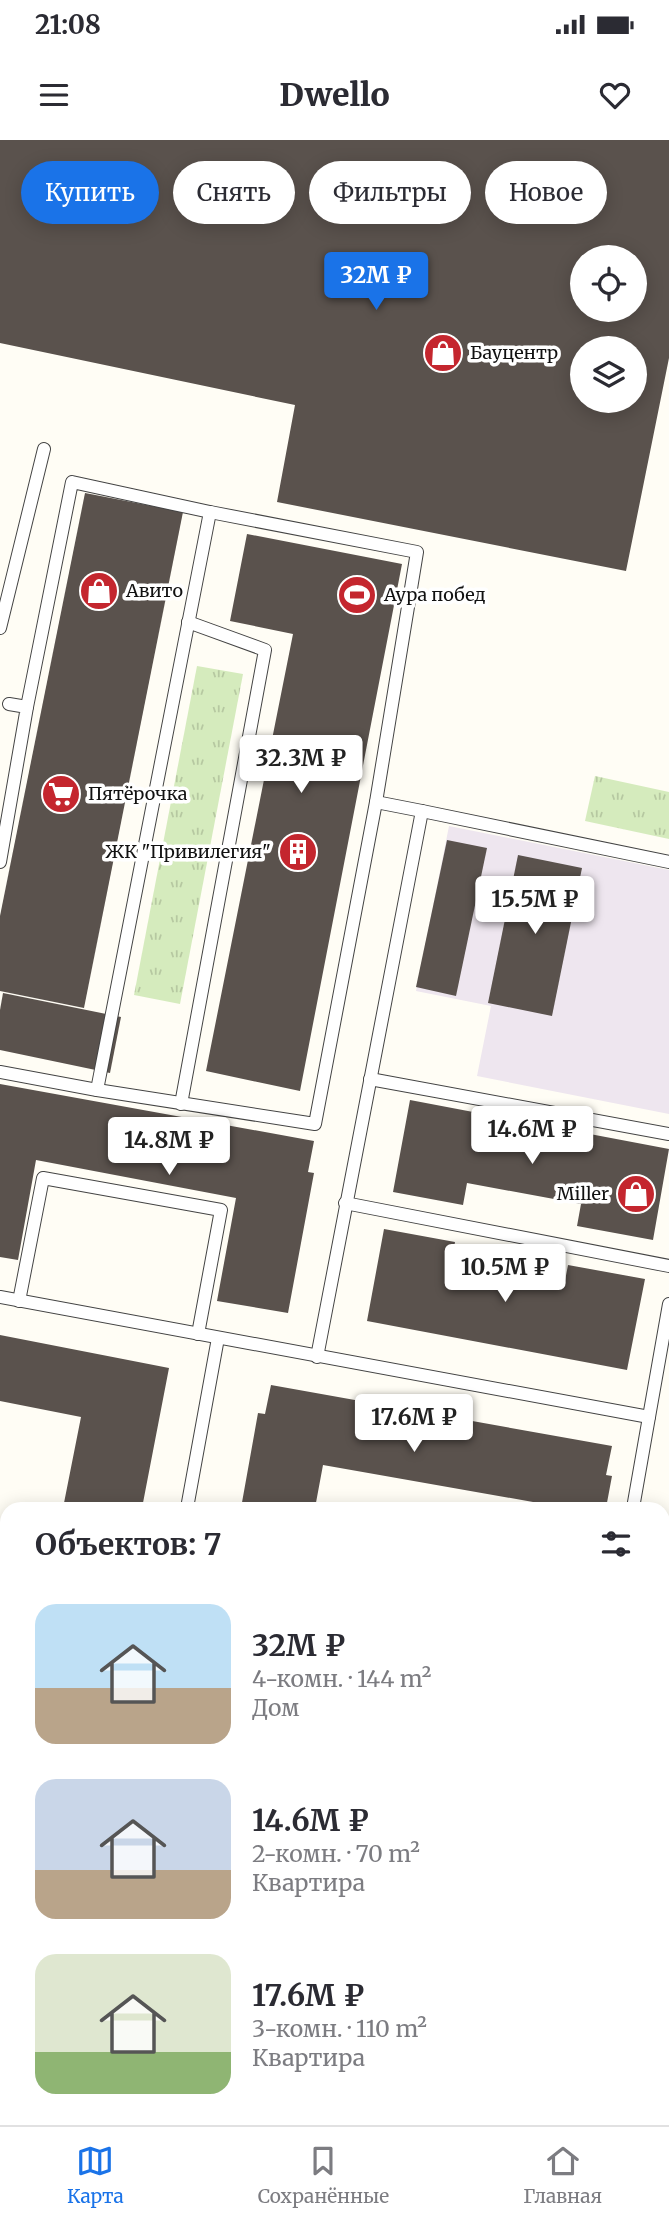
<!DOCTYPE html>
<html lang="ru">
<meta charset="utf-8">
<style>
body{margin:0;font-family:Merriweather,serif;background:#f7f7f7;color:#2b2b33;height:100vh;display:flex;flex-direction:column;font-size:26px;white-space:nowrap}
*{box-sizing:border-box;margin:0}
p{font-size:23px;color:#7c7c81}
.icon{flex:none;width:38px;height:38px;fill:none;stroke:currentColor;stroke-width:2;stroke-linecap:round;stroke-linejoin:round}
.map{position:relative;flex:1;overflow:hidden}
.drawer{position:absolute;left:0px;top:1362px;width:670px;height:625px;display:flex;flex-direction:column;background:#fff;border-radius:21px 21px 0 0;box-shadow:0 4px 18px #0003}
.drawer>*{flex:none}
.top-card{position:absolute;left:21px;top:21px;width:628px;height:63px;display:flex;gap:14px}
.tools{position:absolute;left:570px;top:105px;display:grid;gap:14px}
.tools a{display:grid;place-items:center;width:77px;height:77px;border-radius:50%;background:#fff;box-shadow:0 4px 18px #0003;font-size:35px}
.price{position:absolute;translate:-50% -60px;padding:0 16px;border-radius:7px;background:#fff;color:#222;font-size:23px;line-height:46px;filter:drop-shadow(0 2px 4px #0008)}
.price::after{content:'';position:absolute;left:50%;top:42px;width:21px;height:16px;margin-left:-10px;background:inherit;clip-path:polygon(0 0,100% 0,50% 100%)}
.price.selected{background:#1a73e8;color:#fff}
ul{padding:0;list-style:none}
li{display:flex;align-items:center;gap:21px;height:175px;padding:0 35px}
li span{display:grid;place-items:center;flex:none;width:196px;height:140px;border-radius:21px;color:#555}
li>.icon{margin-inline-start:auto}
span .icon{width:84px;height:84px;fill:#fffc;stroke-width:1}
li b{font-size:30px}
h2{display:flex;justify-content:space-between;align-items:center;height:84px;padding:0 35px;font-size:30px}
.pill{padding:0 24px;border-radius:32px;background:#fff;box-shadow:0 4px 18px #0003;font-size:24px;line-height:63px}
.pill.selected{background:#1a73e8;color:#fff}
.status{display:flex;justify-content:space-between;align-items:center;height:49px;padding:0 35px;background:#fff;direction:ltr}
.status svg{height:19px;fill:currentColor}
header{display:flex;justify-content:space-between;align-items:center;height:91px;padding:0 35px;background:#fff;font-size:32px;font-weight:800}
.tabs{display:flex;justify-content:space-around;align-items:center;height:98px;border-top:2px solid #e1e1e2;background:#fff;font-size:19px;color:#7c7c81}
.tabs a{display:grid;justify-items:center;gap:4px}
.tabs .selected{color:#1a73e8}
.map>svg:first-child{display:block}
</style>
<div class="status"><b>21:08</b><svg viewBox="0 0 49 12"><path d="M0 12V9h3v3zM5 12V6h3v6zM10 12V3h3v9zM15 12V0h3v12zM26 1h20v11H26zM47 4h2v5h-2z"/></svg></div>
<header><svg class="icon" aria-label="menu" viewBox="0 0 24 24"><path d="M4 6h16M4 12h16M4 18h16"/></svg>Dwello<svg class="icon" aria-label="heart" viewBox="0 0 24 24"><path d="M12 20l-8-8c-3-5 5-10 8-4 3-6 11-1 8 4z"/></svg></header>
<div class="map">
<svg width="669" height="1985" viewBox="0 0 669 1985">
<defs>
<pattern id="grass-tufts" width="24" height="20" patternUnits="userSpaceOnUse" patternTransform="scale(1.75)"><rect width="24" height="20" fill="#d5ebbd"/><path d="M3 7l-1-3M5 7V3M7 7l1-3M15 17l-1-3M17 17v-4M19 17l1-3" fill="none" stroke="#b6c8a1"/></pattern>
</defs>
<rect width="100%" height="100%" fill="#fffdf5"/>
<polygon fill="#eee6ef" points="449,686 669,730 669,974 477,936 491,866 416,851"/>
<g fill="url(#grass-tufts)">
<polygon points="197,526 243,534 180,864 134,855"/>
<polygon points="595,636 669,652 669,699 585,681"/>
</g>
<g fill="#5a524d" fill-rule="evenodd">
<path d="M0 0H669V218L626 431 277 362 295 265 0 203ZM583 117H635V170H583ZM583 208H635V261H583Z"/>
<polygon points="85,353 183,372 84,868 0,851 0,776"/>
<polygon points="247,394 402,424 300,951 206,931 293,494 230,481"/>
<polygon points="447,700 487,708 456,856 416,847"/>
<polygon points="518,715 582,728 552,876 488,863"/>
<polygon points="3,853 121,877 110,933 0,910 0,870"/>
<polygon points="0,944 314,1001 308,1032 314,1033 288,1173 217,1161 236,1058 36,1020 18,1120 0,1117"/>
<polygon points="410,960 669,1009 653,1100 577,1086 581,1064 467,1043 463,1065 393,1052"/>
<polygon points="384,1089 455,1102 451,1125 564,1146 568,1125 645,1139 627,1230 367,1181"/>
<polygon points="0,1195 169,1228 142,1368 63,1368 81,1277 0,1261"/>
<polygon points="271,1245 612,1306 606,1335 612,1336 606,1368 532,1368 533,1362 323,1325 315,1368 241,1368 258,1273 265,1274"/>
<polygon points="0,1452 7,1453 7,1549 0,1548"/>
<polygon points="0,1623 7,1625 7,1696 0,1695"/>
<polygon points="663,1765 669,1766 669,1828 663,1826"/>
<polygon points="669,1951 669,1985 643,1985 642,1979 663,1979 663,1952"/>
<polygon points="127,1979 196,1979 195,1985 126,1985"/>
<polygon points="577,1979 606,1979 607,1985 578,1985"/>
</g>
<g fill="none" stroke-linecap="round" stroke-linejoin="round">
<defs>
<g id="lane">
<polyline points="0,488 44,309"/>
<polyline points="27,567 72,342 210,372 417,412 376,662"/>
<polyline points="0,722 27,567 9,564"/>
<polyline points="0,932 97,950 315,984 376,662 422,671"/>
<polyline points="370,939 669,994"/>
<polyline points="97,950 210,372"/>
<polyline points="181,964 265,510 188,482"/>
<polyline points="345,1063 669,1126"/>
<polyline points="0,1157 649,1277 669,1164"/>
<polyline points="19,1161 43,1038 221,1070 198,1194"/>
<polyline points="317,1217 422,671 669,722"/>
<polyline points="187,1368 218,1198"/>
<polyline points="633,1368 649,1277"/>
<polyline points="0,1398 7,1399"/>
<polyline points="0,1573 7,1574"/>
<polyline points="663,1709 669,1711"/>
<polyline points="0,1737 7,1739"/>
<polyline points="663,1865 669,1866"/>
<polyline points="10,1985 11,1979"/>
<polyline points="234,1985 236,1979"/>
</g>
</defs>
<use href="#lane" stroke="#444" stroke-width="14"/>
<use href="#lane" stroke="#fff" stroke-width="12"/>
</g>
<defs>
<symbol id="shop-disc" viewBox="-11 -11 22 22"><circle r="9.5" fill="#c4262e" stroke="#fff"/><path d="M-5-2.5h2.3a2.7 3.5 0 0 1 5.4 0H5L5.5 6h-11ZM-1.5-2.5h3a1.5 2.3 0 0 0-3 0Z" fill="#fff"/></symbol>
<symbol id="stadium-disc" viewBox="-11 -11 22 22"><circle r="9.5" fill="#c4262e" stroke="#fff"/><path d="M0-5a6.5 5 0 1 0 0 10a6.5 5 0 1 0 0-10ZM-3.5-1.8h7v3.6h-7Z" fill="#fff"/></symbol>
<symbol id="supermarket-disc" viewBox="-11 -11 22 22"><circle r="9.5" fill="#c4262e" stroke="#fff"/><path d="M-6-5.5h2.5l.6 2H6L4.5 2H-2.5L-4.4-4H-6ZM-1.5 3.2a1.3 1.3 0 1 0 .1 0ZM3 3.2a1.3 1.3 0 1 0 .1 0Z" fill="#fff"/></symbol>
<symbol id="building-disc" viewBox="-11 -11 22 22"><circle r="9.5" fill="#c4262e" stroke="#fff"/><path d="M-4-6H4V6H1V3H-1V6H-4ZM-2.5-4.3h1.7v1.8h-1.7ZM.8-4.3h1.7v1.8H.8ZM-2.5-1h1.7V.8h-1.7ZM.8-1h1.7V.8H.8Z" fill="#fff"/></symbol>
</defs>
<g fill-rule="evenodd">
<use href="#shop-disc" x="421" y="191" width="44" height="44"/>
<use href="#shop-disc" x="77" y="429" width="44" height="44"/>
<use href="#stadium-disc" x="335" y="433" width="44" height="44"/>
<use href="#supermarket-disc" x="39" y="632" width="44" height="44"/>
<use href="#building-disc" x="276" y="690" width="44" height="44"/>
<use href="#shop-disc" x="614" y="1032" width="44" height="44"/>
</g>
<g text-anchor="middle" stroke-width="7" stroke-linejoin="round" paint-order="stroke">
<g font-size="18" fill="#111" stroke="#fff" text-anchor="start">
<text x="470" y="219">Бауцентр</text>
<text x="126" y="457">Авито</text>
<text x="384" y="461">Аура побед</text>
<text x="88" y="660">Пятёрочка</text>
<text x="271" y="718" text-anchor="end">ЖК "Привилегия"</text>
<text x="609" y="1060" text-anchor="end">Miller</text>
</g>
</g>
</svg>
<div class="tools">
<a><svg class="icon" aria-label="locate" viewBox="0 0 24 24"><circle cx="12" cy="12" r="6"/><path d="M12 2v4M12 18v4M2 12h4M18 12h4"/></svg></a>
<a><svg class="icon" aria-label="layers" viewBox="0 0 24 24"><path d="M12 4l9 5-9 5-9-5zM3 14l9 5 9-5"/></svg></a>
</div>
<b class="price selected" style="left:376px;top:172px">32M ₽</b>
<b class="price" style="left:301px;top:655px">32.3M ₽</b>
<b class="price" style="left:535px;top:796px">15.5M ₽</b>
<b class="price" style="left:532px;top:1026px">14.6M ₽</b>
<b class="price" style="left:169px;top:1037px">14.8M ₽</b>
<b class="price" style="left:505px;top:1164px">10.5M ₽</b>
<b class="price" style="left:414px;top:1314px">17.6M ₽</b>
<div class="top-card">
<a class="pill selected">Купить</a>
<a class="pill">Снять</a>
<a class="pill">Фильтры</a>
<a class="pill">Новое</a>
</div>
<section class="drawer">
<h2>Объектов: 7<svg class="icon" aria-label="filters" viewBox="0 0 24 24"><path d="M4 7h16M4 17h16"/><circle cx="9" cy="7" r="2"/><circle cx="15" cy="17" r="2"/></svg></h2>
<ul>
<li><span style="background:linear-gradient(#bfe0f5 60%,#b9a48a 0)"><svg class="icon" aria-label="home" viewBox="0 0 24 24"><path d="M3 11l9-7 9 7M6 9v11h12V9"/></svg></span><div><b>32M ₽</b><p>4-комн. · 144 m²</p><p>Дом</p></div></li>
<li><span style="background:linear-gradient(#c9d6e8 65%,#b9a48a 0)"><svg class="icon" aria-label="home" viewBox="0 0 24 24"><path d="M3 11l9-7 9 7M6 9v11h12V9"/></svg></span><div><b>14.6M ₽</b><p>2-комн. · 70 m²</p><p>Квартира</p></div></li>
<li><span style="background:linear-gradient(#dfe7d0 70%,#8fb573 0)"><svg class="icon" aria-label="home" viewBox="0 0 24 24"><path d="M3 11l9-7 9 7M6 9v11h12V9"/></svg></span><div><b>17.6M ₽</b><p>3-комн. · 110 m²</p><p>Квартира</p></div></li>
</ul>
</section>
</div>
<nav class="tabs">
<a class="selected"><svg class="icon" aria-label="map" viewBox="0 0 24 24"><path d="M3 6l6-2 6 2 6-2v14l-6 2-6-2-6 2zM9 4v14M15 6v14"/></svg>Карта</a>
<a><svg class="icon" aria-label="saved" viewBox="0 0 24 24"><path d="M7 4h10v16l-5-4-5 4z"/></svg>Сохранённые</a>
<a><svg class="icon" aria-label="home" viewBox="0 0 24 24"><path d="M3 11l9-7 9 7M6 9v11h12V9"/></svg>Главная</a>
</nav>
